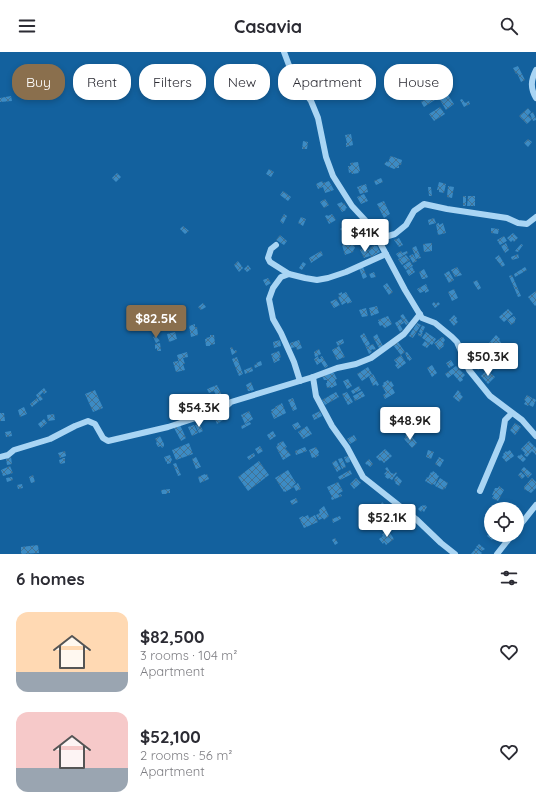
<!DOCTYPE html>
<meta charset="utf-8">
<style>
body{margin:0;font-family:Quicksand,sans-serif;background:#f7f7f7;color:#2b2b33;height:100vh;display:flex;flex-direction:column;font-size:15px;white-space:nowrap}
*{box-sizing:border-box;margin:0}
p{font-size:13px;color:#7c7c81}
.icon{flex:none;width:22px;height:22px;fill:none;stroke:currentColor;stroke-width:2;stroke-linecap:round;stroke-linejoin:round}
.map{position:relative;height:502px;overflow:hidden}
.side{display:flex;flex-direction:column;background:#fff;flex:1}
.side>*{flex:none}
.banner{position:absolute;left:12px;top:12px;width:512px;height:36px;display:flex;gap:8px}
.buttons{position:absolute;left:484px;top:450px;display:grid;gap:8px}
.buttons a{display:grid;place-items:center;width:40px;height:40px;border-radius:50%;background:#fff;box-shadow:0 2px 6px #0003;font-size:20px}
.price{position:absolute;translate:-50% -34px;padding:0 9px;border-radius:4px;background:#fff;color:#222;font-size:13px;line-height:26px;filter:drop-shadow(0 1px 2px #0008)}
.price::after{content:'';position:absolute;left:50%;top:24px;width:12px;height:9px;margin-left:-6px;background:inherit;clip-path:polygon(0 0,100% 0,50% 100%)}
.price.selected{background:#8a6f4d;color:#fff}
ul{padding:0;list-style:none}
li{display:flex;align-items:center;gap:12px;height:100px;padding:0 16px}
li span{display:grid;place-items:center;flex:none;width:112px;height:80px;border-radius:12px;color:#555}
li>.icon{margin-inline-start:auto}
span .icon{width:48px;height:48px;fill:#fffc;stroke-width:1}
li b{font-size:17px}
h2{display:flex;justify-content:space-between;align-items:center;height:48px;padding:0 16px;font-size:17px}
.chip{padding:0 14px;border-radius:16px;background:#fff;box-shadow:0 2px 6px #0003;font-size:14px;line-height:36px}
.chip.selected{background:#8a6f4d;color:#fff}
header{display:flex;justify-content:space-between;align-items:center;height:52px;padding:0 16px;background:#fff;font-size:18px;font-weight:800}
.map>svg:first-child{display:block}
</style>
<header><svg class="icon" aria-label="menu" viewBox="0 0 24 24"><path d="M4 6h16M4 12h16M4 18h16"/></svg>Casavia<svg class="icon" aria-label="search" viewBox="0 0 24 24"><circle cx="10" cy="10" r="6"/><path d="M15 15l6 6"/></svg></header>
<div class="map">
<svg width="536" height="502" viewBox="0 0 536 502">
<defs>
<pattern id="building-cross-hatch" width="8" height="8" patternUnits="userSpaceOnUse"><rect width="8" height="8" fill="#3c8bc4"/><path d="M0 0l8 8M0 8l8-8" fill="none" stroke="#427294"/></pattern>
</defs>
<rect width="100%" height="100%" fill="#13619e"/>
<g fill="url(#building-cross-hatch)">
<polygon points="518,14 525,28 521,30 517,21 516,22 513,16"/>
<polygon points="334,20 337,26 331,30 327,24"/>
<polygon points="442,20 445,25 416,42 413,37"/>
<polygon points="450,33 452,37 424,55 421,50"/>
<polygon points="448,43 454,52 446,58 440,48"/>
<polygon points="11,44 12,49 0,50 0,46"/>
<polygon points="462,47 465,51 469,49 470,52 464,55 460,48"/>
<polygon points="440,55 445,62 434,69 429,62"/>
<polygon points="528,56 531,60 528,63 532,67 527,72 519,64"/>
<polygon points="533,60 536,67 536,68 533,69 530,62"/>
<polygon points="351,82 353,93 346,95 346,91 347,91 345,83"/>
<polygon points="528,87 532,90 528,95 524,91"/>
<polygon points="303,89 308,90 307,97 302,97"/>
<polygon points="391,104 402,108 401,113 399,113 399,116 396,116 394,117 387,114 384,112 387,109 388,111 390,105"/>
<polygon points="358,110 360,119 358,120 359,121 352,122 351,120 349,121 348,114 351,114 350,111"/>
<polygon points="269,117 274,120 271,125 266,122"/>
<polygon points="117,121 121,125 116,130 112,126"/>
<polygon points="381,126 383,130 376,133 374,129"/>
<polygon points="322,129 323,131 329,129 334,138 325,141 323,135 318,137 316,132"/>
<polygon points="439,130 446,132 444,141 439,140 439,138 437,138"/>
<polygon points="366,132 368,140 360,142 357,135"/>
<polygon points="448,134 454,135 452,146 447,145"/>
<polygon points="428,135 431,135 432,144 429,144"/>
<polygon points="283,139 291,145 288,149 280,143"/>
<polygon points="364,142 368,149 361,152 357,145"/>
<rect x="463" y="144" width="3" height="10"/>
<polygon points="468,144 475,144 475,154 467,154"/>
<polygon points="325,147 329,153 324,156 320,150"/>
<polygon points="384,149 390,162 384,166 377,152"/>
<polygon points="342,150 343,152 344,151 347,156 345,157 346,158 342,160 337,152"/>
<polygon points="284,162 287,164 283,172 280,169"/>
<polygon points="332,162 336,168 329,172 325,164 327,163 328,164"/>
<polygon points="301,165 306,167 303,174 298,171"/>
<polygon points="434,166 436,171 429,173 428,168"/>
<polygon points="439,171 439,173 443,171 446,181 438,183 436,172"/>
<polygon points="347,172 349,176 343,180 340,177"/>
<polygon points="183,174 189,179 185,182 180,177"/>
<polygon points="355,174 360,182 353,186 348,178"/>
<polygon points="491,176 499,177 498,182 491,181"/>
<polygon points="513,181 518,186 514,190 513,188 511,190 507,186"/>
<polygon points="280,183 287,189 284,193 276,188"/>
<polygon points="504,184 507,189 500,193 497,188"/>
<polygon points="399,186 403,193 399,195 394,188"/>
<polygon points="353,189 355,196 354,197 353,200 345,203 342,193"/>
<polygon points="432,191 432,199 424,200 423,192"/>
<polygon points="506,191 509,198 505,201 501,194"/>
<polygon points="521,192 523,193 518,200 515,199"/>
<polygon points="375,193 375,194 377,194 380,200 371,205 368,198 371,197 370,196"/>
<polygon points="416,194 421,206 416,207 414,201 416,200 414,201 412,196"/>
<polygon points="366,195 370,204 364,206 360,198"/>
<polygon points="321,199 323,203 311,211 309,206"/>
<polygon points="401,199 402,201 407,199 408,201 399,206 396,202"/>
<polygon points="413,202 417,209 413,211 409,204"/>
<polygon points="518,202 519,206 512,208 511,205"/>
<polygon points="406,203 410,208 402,213 398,207"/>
<polygon points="499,203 505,213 502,215 495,206"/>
<polygon points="238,209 243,216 239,220 234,213"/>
<polygon points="410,209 413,214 406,218 403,214"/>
<polygon points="303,210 306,212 302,218 299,216"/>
<polygon points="248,213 251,217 247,220 244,217"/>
<polygon points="363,215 367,225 363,227 359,216"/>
<polygon points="412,215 415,220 409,224 406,219"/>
<polygon points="457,215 462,223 455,225 451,218"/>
<polygon points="525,215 527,218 515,225 514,222"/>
<polygon points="424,217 428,225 424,227 422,227 419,220"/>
<polygon points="449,219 454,228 449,231 444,222"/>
<polygon points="374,220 376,225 371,226 369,222"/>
<polygon points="512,223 521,244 518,245 509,224"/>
<polygon points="268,226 271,231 266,234 263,228"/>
<polygon points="477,228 481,236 478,238 473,230"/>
<polygon points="387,231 393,240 389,243 383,234"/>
<polygon points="426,232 429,239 425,241 425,239 420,241 417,237"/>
<polygon points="454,237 458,246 452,249 448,240"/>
<polygon points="536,239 536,253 535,254 528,245"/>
<polygon points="342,240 342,242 346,240 352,250 347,252 347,250 342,253 338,245 340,244 338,242"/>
<polygon points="336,247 340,253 334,256 330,250"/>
<polygon points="434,250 436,252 438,250 440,252 435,256 432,252"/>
<polygon points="203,251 206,255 201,258 198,255"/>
<polygon points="377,254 379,261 371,264 369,256"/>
<polygon points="366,256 368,264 362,265 359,258"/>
<polygon points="508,257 513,262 504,270 499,265"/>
<polygon points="403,262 409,271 406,273 400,264"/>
<polygon points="454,263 457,266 456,268 458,270 454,274 449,268"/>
<polygon points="388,264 392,272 385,276 382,273 380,274 378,270 379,270 378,268"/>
<polygon points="514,264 516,267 515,268 515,270 511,273 507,268"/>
<polygon points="401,267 404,271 400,273 403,278 400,280 395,271"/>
<polygon points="417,271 421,273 413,286 409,284"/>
<polygon points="195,272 195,275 197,275 198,283 191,285 189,274"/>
<polygon points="422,273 425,275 422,281 423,281 421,285 418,283 418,281 420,282 421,281 419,280"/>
<polygon points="175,280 177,287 169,290 167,282"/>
<polygon points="426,280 436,287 432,293 422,286"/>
<polygon points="364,281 370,292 366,295 360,284"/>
<polygon points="377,282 383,294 379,296 373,285"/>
<polygon points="210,283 214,283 215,292 210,293"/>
<polygon points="496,283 500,287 499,288 504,294 498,299 499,299 496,302 493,298 495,296 496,297 497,297 494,293 492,295 489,291"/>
<polygon points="156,284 160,289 156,291 153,285"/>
<polygon points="210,285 210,294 206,294 205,287 206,287 206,286"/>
<polygon points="442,285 443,285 445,288 443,291 445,292 443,293 444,294 439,298 434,291"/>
<polygon points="343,287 344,291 338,294 336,290"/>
<polygon points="280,288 281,294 274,296 273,290"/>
<polygon points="299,288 302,296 297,298 296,295 291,296 290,291"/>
<polygon points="425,289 430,292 427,296 422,293"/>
<polygon points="398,290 405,300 401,303 393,293"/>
<polygon points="160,291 161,299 157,299 157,296 155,297 155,292"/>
<polygon points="373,292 376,297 374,298 373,297 371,298 372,300 369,302 366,295"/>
<polygon points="339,294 345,305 337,308 332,298"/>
<polygon points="232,295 234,299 236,298 237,300 232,303 230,296"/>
<polygon points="319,297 321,302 315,305 314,300"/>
<polygon points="279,299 281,305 279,306 280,308 274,311 271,302"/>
<polygon points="187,300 188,305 183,306 185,312 183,312 185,318 181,319 177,303"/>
<polygon points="407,300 412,307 409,309 409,307 408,308 405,301"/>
<polygon points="401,303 406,311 398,317 395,313 397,312 394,308"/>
<polygon points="318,304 319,307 321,307 320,305 322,304 328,314 325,316 321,310 317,313 314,307"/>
<polygon points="237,305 243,322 239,324 232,307"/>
<polygon points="451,308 454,313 449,316 446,311"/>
<polygon points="480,308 483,313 478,318 474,313"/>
<polygon points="178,309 181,319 176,320 173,310"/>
<polygon points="261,309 262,313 255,316 254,313 257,312 256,311"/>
<polygon points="432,313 437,321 432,325 427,316"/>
<polygon points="456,314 465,323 462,326 463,328 460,330 453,322 448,326 445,322"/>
<polygon points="252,315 253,319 245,322 244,318"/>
<polygon points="368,315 372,322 362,329 357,322"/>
<polygon points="487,318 495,325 488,332 481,324"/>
<polygon points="332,320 332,321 334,321 337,327 335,328 337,333 331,336 331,335 327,336 326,331 327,331 327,328 324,328 322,324"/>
<polygon points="373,322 379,333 377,334 376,332 373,334 369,325"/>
<polygon points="348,327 352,334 347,337 343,329"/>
<polygon points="388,328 389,330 391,329 394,334 392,335 395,341 385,347 383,343 386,341 382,334 384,332 383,331"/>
<polygon points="251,330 254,338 250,339 248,339 246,333"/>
<polygon points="217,333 222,343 217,345 214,339 209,341 207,337"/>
<polygon points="359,334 361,338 353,342 351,339"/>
<polygon points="44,336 47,340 44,342 43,340 40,343 43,347 40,349 36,343"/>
<polygon points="95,338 103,356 93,360 85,342"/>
<polygon points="458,338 461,341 460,342 463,345 459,350 453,345"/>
<polygon points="362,339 365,344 355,349 353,344"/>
<polygon points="336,340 339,345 325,353 322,348"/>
<polygon points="347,340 353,350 348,353 342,342"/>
<polygon points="212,342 215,349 210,350 208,344"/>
<polygon points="527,343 532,346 528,354 524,352 526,349 524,348"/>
<polygon points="37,346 39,349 32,355 30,352"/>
<polygon points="293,346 297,357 293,359 288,348"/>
<polygon points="533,346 536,348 533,355 529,353"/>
<polygon points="282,351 286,361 274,367 271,360 272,360 271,358 275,356 275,355"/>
<polygon points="24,355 27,362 20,365 18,358"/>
<polygon points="249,359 253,367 245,372 241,363"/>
<polygon points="320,359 322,364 314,368 312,363"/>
<polygon points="0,361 4,361 5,369 0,369"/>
<polygon points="54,362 55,368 48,369 47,363"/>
<polygon points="220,362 223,368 217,372 214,365"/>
<polygon points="44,367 47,371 41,376 38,372"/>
<polygon points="386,367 392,374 389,377 383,369"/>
<polygon points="250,370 251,372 242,377 241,374"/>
<polygon points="298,370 301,375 295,378 292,373"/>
<polygon points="199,371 203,379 199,381 195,373"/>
<polygon points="515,371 521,375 515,383 510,378"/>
<polygon points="180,373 186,386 181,389 174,376"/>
<polygon points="194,373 198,381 192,384 188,375"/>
<polygon points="307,374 312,382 303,387 298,380"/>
<polygon points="11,379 12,384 6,385 5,380"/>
<polygon points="273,379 276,384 270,388 267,383"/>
<polygon points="409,381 417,391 412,396 404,387 406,385 405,384"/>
<polygon points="354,383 357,388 350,392 347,387"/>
<polygon points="160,384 164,392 164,394 162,396 161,394 158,395 156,391 157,390 155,387"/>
<polygon points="283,389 287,395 285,396 291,403 283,408 276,395 278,393 277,392"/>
<polygon points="529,389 536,396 536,403 532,399 527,405 524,403 525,401 521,397"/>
<polygon points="189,391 193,402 176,408 172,398"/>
<polygon points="260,394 263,399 258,402 255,397"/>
<polygon points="305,395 307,399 296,403 295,399"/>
<polygon points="316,395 319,400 318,402 319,403 315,406 314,405 312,406 309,398"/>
<polygon points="385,397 392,404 384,411 381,408 380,409 376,405"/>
<polygon points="428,398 434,400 431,407 426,405"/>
<polygon points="510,398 514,404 506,410 502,405 504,403 503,402 506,399 507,400"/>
<polygon points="65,399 66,404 60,406 58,401"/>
<polygon points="254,401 255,404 249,408 247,405"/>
<polygon points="521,402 526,407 523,410 517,405 519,403 520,404"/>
<polygon points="170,403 172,408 171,409 171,411 167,412 167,410 166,410 164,405"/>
<polygon points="349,404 350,410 346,411 344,405"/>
<polygon points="11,405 12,412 7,413 6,406"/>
<polygon points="196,405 201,415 196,417 192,407"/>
<polygon points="439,405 444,408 440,415 435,412"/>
<polygon points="62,406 65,406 65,411 60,412 59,408 62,407"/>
<polygon points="342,406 346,415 342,417 338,407"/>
<polygon points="369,407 373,412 370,415 367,412 367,413 365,411"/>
<polygon points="336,408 341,417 337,420 332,411"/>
<polygon points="259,409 269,423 248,439 238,425"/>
<polygon points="176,411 181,423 178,424 173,412"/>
<polygon points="10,414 13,421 3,424 1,418"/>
<polygon points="387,415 391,421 394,422 396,420 397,421 392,428 389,426 388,427 385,425 386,423 384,422 387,419 385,417"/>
<polygon points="524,415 532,422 528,426 521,418"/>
<polygon points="288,418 296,431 290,436 298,431 301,437 296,439 294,435 285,440 285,439 284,440 275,426"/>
<polygon points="350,418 352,422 340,428 338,425"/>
<polygon points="433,419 437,422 437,423 439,424 435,433 433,432 432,433 425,429 427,425 428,426 431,420 432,421"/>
<polygon points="521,420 525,424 522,427 518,423"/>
<polygon points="205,422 205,423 207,422 209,427 200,431 198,425"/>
<polygon points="33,423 35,430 31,431 29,425"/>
<polygon points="397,424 402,429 399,434 395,431 396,430 394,429 395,428 394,427"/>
<polygon points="12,425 13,428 7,430 6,426"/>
<polygon points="356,426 361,431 354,437 350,432"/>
<polygon points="440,426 448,431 445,437 444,436 443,438 435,434"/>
<polygon points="532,426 536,430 536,436 531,441 524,437 524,435"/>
<polygon points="338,430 343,439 338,442 339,443 341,442 342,444 332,448 331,446 332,445 327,435"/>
<polygon points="22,432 23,436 18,437 17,433"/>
<polygon points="499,434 504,438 498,449 492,446 494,443 492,443 495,436 498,436"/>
<polygon points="170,437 170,441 167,441 167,442 162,442 161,438"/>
<polygon points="296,446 298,450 292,453 290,449"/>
<polygon points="382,450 387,455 383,459 380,456 382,454 381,452"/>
<polygon points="511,452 517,457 506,457"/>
<polygon points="423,453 424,454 425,453 427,455 424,460 422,458 421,460 418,457 421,454 422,454"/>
<polygon points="324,454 329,464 324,468 323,466 319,468 316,463 320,461 319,458"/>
<polygon points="308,463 309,466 315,463 318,470 304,476 299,466 303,464 304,465"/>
<polygon points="340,464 341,467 333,471 332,467"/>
<polygon points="388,478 394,487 386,493 384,490 383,492 379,487 383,484 382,482"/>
<polygon points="491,479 491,483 496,483 492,488 487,484"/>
<polygon points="335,486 338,491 335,493 332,488"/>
<polygon points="479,492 485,497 482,499 476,495"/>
<polygon points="38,493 39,501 21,502 21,495"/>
<polygon points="476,496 482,501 481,502 471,502"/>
</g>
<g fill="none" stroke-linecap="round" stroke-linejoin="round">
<g stroke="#a9d5f4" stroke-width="6">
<polyline points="284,0 290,16 301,36 311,49 318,66 326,105 333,124 352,154 365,168 378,187 405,238 422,266 435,271 452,285 457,290 469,318 490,344 522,368 536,384"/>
<path d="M536 18C531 28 530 36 536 46"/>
<polyline points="378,187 395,182 406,173 414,159 424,152 447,157 507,166 518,171 527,172 536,165"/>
<polyline points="276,193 271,197 268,206 270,210 289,222 305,226 317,228 328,226 346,220 386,202"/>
<polyline points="289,222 281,225 273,236 269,247 273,267 281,281 294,310 300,329"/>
<polyline points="313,325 316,344 332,374 347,395 363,425 416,467 441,491 455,502"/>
<polyline points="0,405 8,403 14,398 50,387 75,374 88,369 95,372 103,386 108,389 168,375 223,357 231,350 313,325 337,316 356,312 371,306 404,282 420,262"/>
<polyline points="480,439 502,387 505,368 512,361"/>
<polyline points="517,477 536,453"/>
<polyline points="497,502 512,483"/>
</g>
</g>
</svg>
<div class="buttons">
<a><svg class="icon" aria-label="locate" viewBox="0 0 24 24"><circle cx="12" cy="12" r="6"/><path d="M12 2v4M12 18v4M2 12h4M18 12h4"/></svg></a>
</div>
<b class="price" style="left:365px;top:201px">$41K</b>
<b class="price selected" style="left:156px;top:287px">$82.5K</b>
<b class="price" style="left:488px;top:325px">$50.3K</b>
<b class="price" style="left:199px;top:376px">$54.3K</b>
<b class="price" style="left:410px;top:389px">$48.9K</b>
<b class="price" style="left:387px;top:486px">$52.1K</b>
<div class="banner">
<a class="chip selected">Buy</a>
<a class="chip">Rent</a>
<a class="chip">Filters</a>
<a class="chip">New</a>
<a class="chip">Apartment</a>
<a class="chip">House</a>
</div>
</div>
<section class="side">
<h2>6 homes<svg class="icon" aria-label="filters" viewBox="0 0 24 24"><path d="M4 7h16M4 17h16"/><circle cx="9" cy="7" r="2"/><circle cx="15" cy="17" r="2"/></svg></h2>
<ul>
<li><span style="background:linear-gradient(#ffd9b3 75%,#9aa5b1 0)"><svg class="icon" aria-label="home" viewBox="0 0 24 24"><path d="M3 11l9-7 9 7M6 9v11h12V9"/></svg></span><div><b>$82,500</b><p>3 rooms · 104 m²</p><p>Apartment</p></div><svg class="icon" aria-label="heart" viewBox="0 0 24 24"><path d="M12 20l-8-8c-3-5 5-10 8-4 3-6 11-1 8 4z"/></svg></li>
<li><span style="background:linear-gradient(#f6c9c9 70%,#9aa5b1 0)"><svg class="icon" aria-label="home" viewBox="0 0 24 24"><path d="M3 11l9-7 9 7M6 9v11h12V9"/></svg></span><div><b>$52,100</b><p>2 rooms · 56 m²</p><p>Apartment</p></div><svg class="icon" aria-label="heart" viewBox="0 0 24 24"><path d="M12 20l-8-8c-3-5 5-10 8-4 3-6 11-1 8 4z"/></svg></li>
</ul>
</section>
